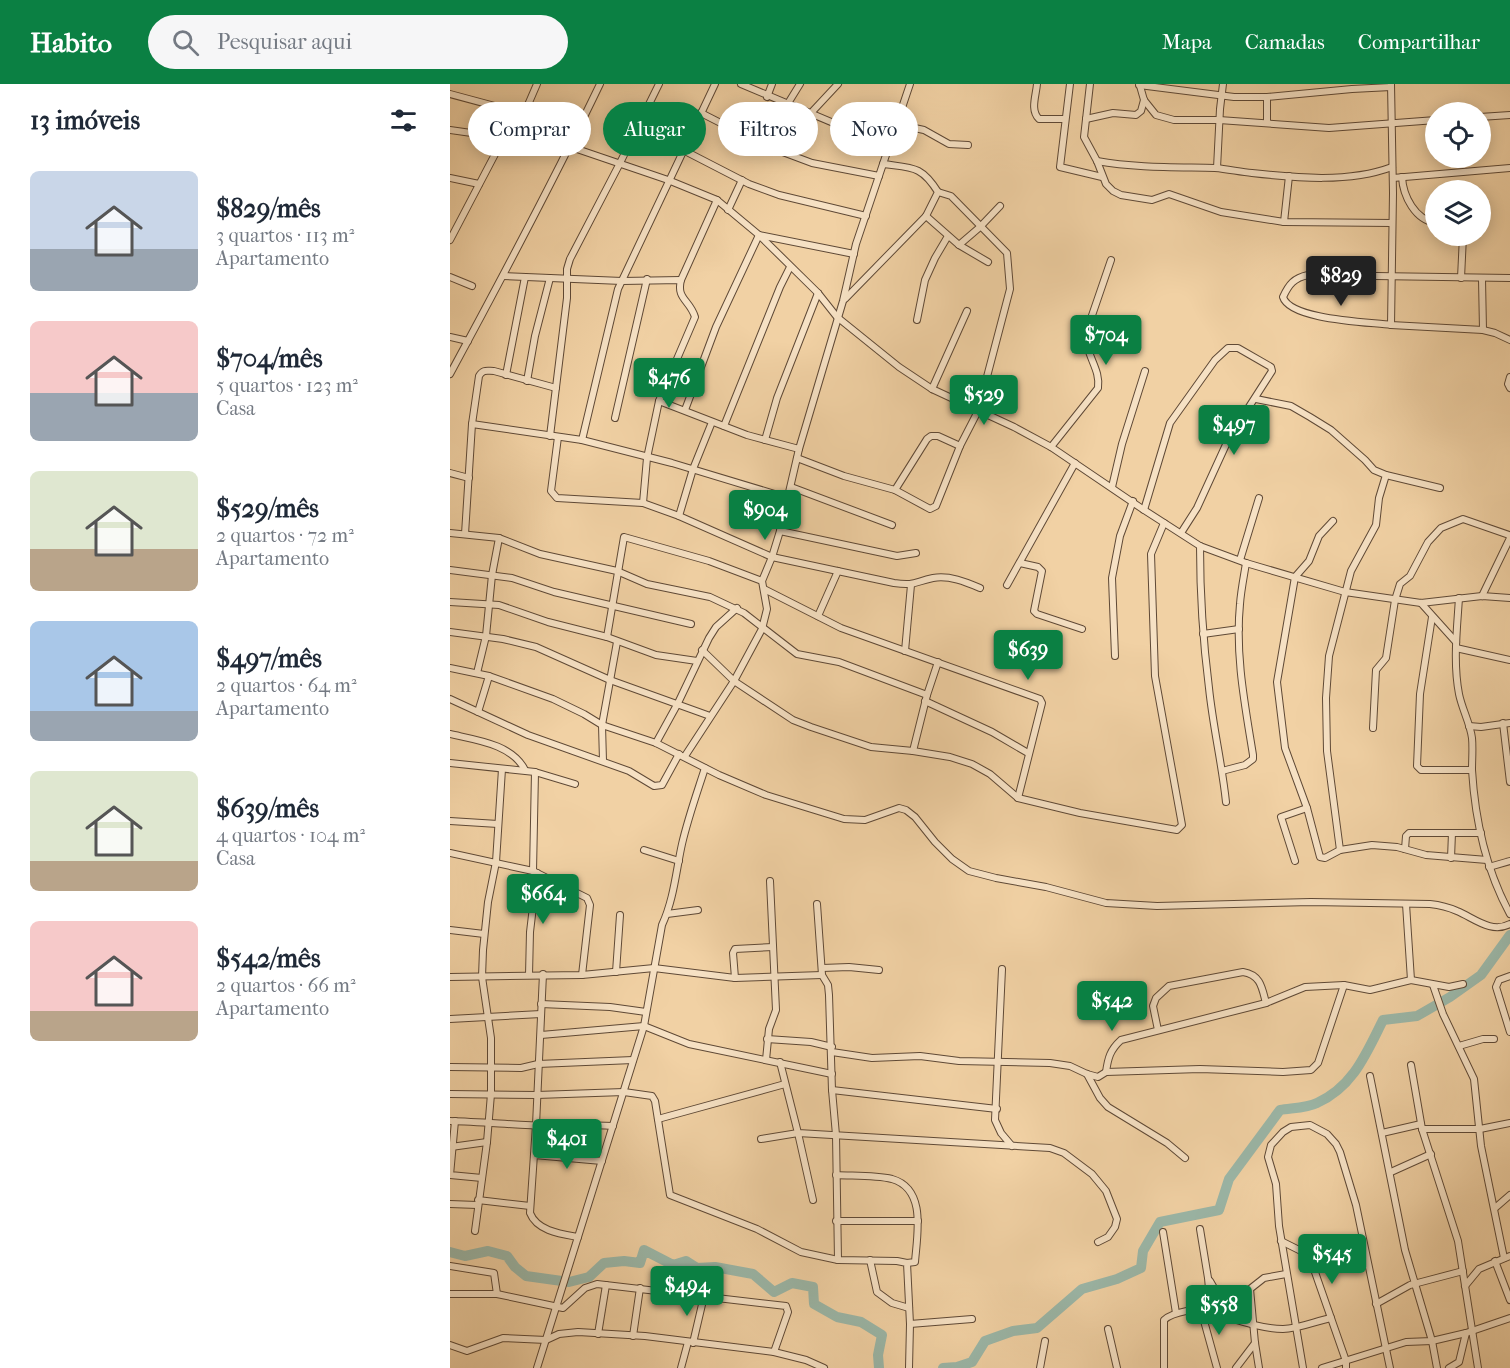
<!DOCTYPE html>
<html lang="pt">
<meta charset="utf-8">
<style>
body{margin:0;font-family:"IM FELL French Canon",serif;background:#f6f6f7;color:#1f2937;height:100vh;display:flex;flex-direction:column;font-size:22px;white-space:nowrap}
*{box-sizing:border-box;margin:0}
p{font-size:20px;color:#747a83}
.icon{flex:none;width:33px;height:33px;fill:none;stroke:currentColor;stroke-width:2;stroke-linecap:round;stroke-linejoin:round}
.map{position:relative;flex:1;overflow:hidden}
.drawer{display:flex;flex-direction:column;background:#fff;width:450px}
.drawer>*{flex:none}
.guide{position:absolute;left:18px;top:18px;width:570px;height:54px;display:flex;gap:12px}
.fabs{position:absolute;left:975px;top:18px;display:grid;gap:12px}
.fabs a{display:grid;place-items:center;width:66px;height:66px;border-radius:50%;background:#fff;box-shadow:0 3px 15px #0003;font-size:30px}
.price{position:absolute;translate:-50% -51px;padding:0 14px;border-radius:6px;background:#0b8043;color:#fff;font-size:20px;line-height:39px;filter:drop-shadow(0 2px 3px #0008)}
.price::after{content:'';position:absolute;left:50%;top:36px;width:18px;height:14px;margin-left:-9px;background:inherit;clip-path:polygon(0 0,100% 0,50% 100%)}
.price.selected{background:#222;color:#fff}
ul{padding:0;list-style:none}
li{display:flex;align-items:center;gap:18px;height:150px;padding:0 30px}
li span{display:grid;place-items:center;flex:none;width:168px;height:120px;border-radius:9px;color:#555}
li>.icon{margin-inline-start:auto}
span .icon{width:72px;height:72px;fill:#fffc;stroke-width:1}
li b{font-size:26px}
h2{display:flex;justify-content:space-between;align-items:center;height:72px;padding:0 30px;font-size:26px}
.pill{padding:0 21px;border-radius:27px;background:#fff;box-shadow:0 3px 15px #0003;font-size:21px;line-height:54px}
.pill.selected{background:#0b8043;color:#fff}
header{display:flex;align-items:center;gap:36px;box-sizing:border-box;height:84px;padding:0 30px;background:#0b8043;color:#fff}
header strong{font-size:28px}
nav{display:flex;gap:33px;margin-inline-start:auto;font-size:21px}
.search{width:420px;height:54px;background:#f6f6f7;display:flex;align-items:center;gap:15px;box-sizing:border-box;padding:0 21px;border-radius:33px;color:#747a83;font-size:22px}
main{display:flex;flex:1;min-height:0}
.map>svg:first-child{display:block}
</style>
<header>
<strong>Habito</strong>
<div class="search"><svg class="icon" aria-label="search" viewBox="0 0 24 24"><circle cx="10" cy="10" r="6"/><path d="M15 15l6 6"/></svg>Pesquisar aqui</div>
<nav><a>Mapa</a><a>Camadas</a><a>Compartilhar</a></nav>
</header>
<main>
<section class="drawer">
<h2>13 imóveis<svg class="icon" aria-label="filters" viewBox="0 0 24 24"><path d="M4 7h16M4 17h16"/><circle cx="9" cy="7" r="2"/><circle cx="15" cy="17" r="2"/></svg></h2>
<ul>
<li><span style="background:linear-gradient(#c9d6e8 65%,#9aa5b1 0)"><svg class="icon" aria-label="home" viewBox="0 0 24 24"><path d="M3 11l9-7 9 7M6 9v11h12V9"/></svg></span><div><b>$829/mês</b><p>3 quartos · 113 m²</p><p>Apartamento</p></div></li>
<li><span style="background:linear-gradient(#f6c9c9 60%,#9aa5b1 0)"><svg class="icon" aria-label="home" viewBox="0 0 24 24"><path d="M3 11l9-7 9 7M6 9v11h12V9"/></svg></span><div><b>$704/mês</b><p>5 quartos · 123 m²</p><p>Casa</p></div></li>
<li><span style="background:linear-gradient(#dfe7d0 65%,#b9a48a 0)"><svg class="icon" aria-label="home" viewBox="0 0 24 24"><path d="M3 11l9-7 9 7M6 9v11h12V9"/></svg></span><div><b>$529/mês</b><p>2 quartos · 72 m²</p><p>Apartamento</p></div></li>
<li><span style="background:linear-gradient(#a9c7e8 75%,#9aa5b1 0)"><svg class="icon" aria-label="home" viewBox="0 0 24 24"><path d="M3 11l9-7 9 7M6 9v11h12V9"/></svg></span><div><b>$497/mês</b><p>2 quartos · 64 m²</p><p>Apartamento</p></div></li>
<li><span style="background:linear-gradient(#dfe7d0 75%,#b9a48a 0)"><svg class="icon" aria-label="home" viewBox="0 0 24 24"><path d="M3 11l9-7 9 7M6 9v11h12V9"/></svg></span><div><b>$639/mês</b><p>4 quartos · 104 m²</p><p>Casa</p></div></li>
<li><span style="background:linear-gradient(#f6c9c9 75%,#b9a48a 0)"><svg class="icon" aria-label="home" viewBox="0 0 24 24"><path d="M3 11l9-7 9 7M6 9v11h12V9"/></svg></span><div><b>$542/mês</b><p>2 quartos · 66 m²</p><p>Apartamento</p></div></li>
</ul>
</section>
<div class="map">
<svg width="1060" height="1284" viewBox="0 0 1060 1284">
<rect width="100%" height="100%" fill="#f1d1a4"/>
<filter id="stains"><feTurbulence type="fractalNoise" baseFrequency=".00333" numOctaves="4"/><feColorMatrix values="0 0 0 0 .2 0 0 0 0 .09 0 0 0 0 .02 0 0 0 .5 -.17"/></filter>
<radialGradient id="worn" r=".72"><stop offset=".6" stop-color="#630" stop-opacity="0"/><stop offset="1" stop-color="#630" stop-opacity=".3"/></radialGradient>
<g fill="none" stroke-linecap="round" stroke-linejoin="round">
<g stroke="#9bb7a8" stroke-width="10">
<polyline points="0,1168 15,1172 38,1167 57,1172 65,1183 76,1192 119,1198 139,1193 154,1179 174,1177 190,1179 194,1166 223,1181 236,1177 247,1184 265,1183 303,1190 324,1208 342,1199 363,1203 364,1220 387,1233 411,1238 432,1251 428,1271 429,1284"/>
<path d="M493 1284 507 1283 522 1278 535 1257 563 1247 587 1244 632 1205 667 1195 691 1184 693 1167 710 1138 769 1126 779 1095 830 1026C842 1024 857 1024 867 1019 903 1003 916 970 933 936L967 932 1000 913 1031 891 1060 851"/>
</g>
<defs>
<g id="minor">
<polyline points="291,0 438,62"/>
<path d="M587 0C586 12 580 26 589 35H615"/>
<polyline points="620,0 610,83 652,93"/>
<polyline points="640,0 634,53 647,77 656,100 663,107 671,111 702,116 719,110 771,128 834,138"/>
<polyline points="941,0 943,109 941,241 1033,246 1045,249 1060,256"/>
<polyline points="689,1 784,13 817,13 902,5 941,3"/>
<polyline points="690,2 694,16 706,31 724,36 769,36 879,44 986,36"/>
<polyline points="0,10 74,30"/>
<polyline points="317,13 322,0"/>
<polyline points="337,21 350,0"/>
<polyline points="251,29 314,61 362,79 429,92"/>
<polyline points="360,30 388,0"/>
<polyline points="1030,33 1060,31"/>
<polyline points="636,35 663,29 686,31 691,27 694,16"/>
<polyline points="817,39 817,13"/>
<polyline points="446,40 474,46 499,60 518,61"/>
<polyline points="0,46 121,63 218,96 267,116 309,151 368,209 387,233 449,283 482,305 564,343 601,363 694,426 750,462 796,479 895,508 971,519 1032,512 1060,514"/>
<polyline points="66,57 74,30 87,0"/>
<polyline points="233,66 299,100 329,111 416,132"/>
<path d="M647 77C686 84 726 83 765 84 778 85 790 88 802 89 847 94 899 99 942 83"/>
<polyline points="767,84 770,25 773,0"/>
<polyline points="839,92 834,138 942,139"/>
<path d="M952 93C953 112 965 136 986 139"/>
<polyline points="0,94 29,100"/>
<polyline points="943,94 1060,84"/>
<polyline points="278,126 292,96"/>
<polyline points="476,132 509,161 530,143 550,122"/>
<polyline points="0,156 53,55"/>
<polyline points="509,161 538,178"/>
<path d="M53 192 172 197 231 196C226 215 240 216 245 233L209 317 197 374 193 419"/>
<polyline points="0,193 22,202"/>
<polyline points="1011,194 1013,152"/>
<polyline points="1032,195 1033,246"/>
<polyline points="231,196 267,116"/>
<path d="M395 215 476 132 488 108C471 81 462 84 433 80"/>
<polyline points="467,236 475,196 485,174 498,152"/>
<path d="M941 241C919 238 840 236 833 213 839 200 844 194 858 191L1060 194"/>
<polyline points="0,253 18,257"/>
<path d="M0 290C52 194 103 98 150 0"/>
<polyline points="56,291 75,193"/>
<polyline points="1060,293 1058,300 1060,304"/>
<polyline points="77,297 85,252 100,194"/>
<polyline points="482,305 517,227"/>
<polyline points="806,315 841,322 860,333 881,346 915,376 924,386 936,391 990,404"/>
<polyline points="209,317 297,351 349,365"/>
<polyline points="235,326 266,243 309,151 404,170"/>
<polyline points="165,334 197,195"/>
<polyline points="22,340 132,356 222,379 338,414"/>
<polyline points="274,342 330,203 340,183"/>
<polyline points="100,352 117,214 117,185 120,175 169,81 209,0"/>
<path d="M108 353 101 407 107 414 193 419 229 432 322 473 444 499C465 502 464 498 483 494 499 491 516 498 530 504"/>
<polyline points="132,356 168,205 265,0"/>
<polyline points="315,356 327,314 368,209"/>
<path d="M601 363 648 304C651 283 633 270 637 246L661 176"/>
<polyline points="347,374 394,392 445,406 480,425 486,422 510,362 528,327 560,205 557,169 501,112 488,108"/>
<polyline points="0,389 19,394"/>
<polyline points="341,403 442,441"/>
<polyline points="662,403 672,360 695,287"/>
<polyline points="445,406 477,355 481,352 488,352 510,362"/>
<polyline points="694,426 720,339 765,276 778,264 788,264 821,283 822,287 779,354 747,424 731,449"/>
<polyline points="229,432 243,385 262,338"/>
<polyline points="883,437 869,452 859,477 845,493 827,598 835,664 857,724 870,773 875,774 890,766 922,761 947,763 976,771 1037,776"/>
<polyline points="330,447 447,472 466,469"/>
<polyline points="0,449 49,454 90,470 167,487 197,500 260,513 294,529 347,570 389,578 477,611"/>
<path d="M15 450 22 340 29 292C33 285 37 287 44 287L106 304"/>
<path d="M750 462C750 509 753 557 759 604 763 643 772 680 776 718"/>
<polyline points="790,476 809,414"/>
<polyline points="570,479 588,483 592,487 584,527 587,530 632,545"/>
<polyline points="0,486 62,494 104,508 241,540"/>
<polyline points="557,501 625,379"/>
<polyline points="314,505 391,544 590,615 592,619 568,714"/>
<path d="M1009 514C1007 545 1003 579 1009 610 1012 625 1020 639 1022 654 1023 664 1022 675 1022 686 1025 735 1036 786 1060 830"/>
<polyline points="0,518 49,521 98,538 157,553 206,571 247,577"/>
<polyline points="971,519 1006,558"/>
<polyline points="368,532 388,487"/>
<polyline points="982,533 970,610 967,682 971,686 1022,686"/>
<polyline points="0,548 53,555 86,563 160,596 260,632"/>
<polyline points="753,550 789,545"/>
<polyline points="157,553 174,453 259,477 312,497"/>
<polyline points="1006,564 1060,576"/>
<polyline points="252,566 284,597 343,636 361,643 421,663 463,667 500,673 522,680 540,690 568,714 630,729 727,746 732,741 705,592 701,470 714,439"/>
<polyline points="455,567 461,501"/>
<polyline points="665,572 662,494 670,452 683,417"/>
<path d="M0 584 39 592 103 615 134 630 152 641 206 659 269 691 316 711 394 735 415 736 449 724 456 726 465 733 485 758 502 775 519 787 546 794 596 803 656 819 707 822 861 818 980 820C989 821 998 823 1007 827 1024 834 1041 850 1060 840"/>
<polyline points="27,589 36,552 42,491 49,454"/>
<polyline points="0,615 78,651 179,687 204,702 212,701 229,670"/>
<polyline points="475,617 542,648 578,669"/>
<polyline points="28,628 39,592"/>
<polyline points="1053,639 1060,698"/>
<polyline points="1019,642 1031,643 1060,639"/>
<polyline points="923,644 926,586 936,574 945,516 950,500 960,492 978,458 991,444 1013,435 1059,451 1060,454 1032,512"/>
<path d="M0 650C26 656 62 660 75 686"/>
<polyline points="206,659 228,619 259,554 266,543 287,524"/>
<polyline points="463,667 477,611 488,578"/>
<polyline points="235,672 284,597 312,545 317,525 312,497 322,473 330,447 349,365 393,217 406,160 460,0"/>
<polyline points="153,677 152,641 167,558"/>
<polyline points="0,679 85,688 83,787"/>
<path d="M772 687 795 681 803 675V671C795 621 785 571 790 520 791 506 794 492 796 479"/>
<polyline points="85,688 125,700"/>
<polyline points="0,737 48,740"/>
<polyline points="955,765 956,752 959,749 1031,749"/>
<polyline points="194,766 229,777"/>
<polyline points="890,766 877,667 876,614 879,572 901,487 926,441 929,414 936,391"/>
<polyline points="0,769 83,787 137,814 140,821 132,891"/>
<polyline points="1001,774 1002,749"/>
<polyline points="845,777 831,733 857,724"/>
<polyline points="1039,783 1060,777"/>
<polyline points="367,820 372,891 378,901 379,911 382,1006 386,1051 388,1176 447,1177 457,1179 460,1240 459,1284"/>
<polyline points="956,820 961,896"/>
<polyline points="217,830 248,826"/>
<polyline points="0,846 34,850"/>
<polyline points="372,884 399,883 429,886"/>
<polyline points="552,885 545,1036 551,1049 562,1062"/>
<polyline points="166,888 170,831"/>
<path d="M93 890 86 1041 80 1129C87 1147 111 1150 128 1153"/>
<polyline points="79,891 80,848 87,789"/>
<polyline points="1060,892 1049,896 1046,903 1060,948"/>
<polyline points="0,893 132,891 204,884 285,894 372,891"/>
<polyline points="285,894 283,869 285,865 323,863"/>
<polyline points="983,901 993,930 1024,995 1031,1062 1054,1174"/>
<polyline points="91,920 160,923 196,928"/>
<polyline points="0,935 91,930"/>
<path d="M708 946 703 922 706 914 719 902 793 888C811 891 812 904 816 919"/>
<polyline points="91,951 194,942 239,960 382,990"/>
<polyline points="317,955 361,958 382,963"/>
<polyline points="1009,962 1033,955 1044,955"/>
<polyline points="382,968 422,974 470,972 509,977 600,979 620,982 637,990 648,993 656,988 750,985 833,988 861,986 868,979 894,901"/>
<polyline points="316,976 319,945 326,926 320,797"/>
<polyline points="330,978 348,1049 600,1064 614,1069 642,1090 656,1107 667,1135 665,1143 658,1153 648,1158"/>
<polyline points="961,981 972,1045 1008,1157 1028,1284"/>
<polyline points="0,983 71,984 88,980 183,976"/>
<path d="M656 988C658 974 660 966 671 956L816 919 855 903 894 901 920 906 961 896 999 903 1013 900"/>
<polyline points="637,990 650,1014 658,1023 717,1059 735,1074"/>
<polyline points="920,992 955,1166 982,1257 987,1284"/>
<polyline points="382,1006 547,1025"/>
<polyline points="0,1010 87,1011 174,1008 202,1012 205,1017 220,1111 307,1145 351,1168 388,1176"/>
<polyline points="208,1035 335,1000"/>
<path d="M0 1037C33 1038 65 1041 98 1042 120 1043 141 1040 163 1042"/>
<polyline points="5,1037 0,1091 32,1094"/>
<polyline points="972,1045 1030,1045 1060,1039"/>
<polyline points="932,1049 971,1040"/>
<polyline points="311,1055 348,1049 363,1116"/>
<polyline points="1,1063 37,1058"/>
<polyline points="84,1071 152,1077"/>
<polyline points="941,1088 981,1070"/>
<path d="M386 1091C404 1092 425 1091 442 1095 477 1105 467 1151 465 1178L457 1179"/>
<polyline points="28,1116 80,1122"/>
<polyline points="0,1120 27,1121"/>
<polyline points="1045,1124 1060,1111"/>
<polyline points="386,1137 468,1137"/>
<polyline points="750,1145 758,1194 761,1226"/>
<polyline points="25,1147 37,1058 41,1010 41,954 32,893 33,866 38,818 46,778 52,685"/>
<polyline points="713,1148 726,1229"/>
<polyline points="831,1157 859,1171 896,1277 896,1284"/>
<polyline points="420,1176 427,1208 442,1219 459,1224"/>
<polyline points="1045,1177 1060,1216"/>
<polyline points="0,1182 44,1189 47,1210"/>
<polyline points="760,1197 782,1235"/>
<polyline points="1015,1202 1029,1185 1060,1172"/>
<polyline points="0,1210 47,1210 113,1224 135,1204 147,1200 336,1222 338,1228 324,1268"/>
<polyline points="926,1220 960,1201 1013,1187"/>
<polyline points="751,1226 767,1284"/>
<polyline points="460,1240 522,1235"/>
<polyline points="658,1245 667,1284"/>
<polyline points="148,1250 156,1201"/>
<polyline points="183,1252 190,1204"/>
<polyline points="243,1259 254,1212"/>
<polyline points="0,1261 17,1267 53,1254 96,1256 109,1250 128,1248 195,1252 324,1268 356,1276 374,1284"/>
<path d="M87 1284 194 942 212 841C224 815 226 787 232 760 238 734 247 709 255 684"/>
<polyline points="231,1284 238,1258"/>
<polyline points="590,1284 595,1257"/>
<path d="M714 1284V1236C722 1228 751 1223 762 1226 769 1228 776 1233 783 1235 799 1240 816 1245 833 1245 848 1245 866 1237 881 1234"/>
<polyline points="786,1284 805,1259"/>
<polyline points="809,1284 805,1259 800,1205 814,1194 836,1190"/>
<polyline points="853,1284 829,1142 826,1100 818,1073 821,1061 833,1048 841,1043 860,1041 877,1050 886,1060 890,1068 906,1121 940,1284"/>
<polyline points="872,1284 956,1258 982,1257 1016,1249 1060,1234"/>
<polyline points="999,1284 1009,1278 1016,1249"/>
</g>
</defs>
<use href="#minor" stroke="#5f4936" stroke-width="8"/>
<use href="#minor" stroke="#f6e1c4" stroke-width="6"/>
</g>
<rect width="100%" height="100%" filter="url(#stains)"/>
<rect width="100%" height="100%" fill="url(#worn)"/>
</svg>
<div class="fabs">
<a><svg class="icon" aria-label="locate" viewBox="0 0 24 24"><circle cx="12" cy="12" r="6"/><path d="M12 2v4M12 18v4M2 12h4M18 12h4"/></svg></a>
<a><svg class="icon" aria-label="layers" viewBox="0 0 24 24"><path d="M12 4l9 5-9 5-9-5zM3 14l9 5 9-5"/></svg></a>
</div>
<b class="price selected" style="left:891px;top:223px">$829</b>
<b class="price" style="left:656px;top:282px">$704</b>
<b class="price" style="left:219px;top:325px">$476</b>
<b class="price" style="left:534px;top:342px">$529</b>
<b class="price" style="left:784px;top:372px">$497</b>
<b class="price" style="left:315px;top:457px">$904</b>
<b class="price" style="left:578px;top:597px">$639</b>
<b class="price" style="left:93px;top:841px">$664</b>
<b class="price" style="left:662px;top:948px">$542</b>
<b class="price" style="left:117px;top:1086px">$401</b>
<b class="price" style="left:882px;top:1201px">$545</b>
<b class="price" style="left:237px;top:1233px">$494</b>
<b class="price" style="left:769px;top:1252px">$558</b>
<div class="guide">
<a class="pill">Comprar</a>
<a class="pill selected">Alugar</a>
<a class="pill">Filtros</a>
<a class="pill">Novo</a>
</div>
</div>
</main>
